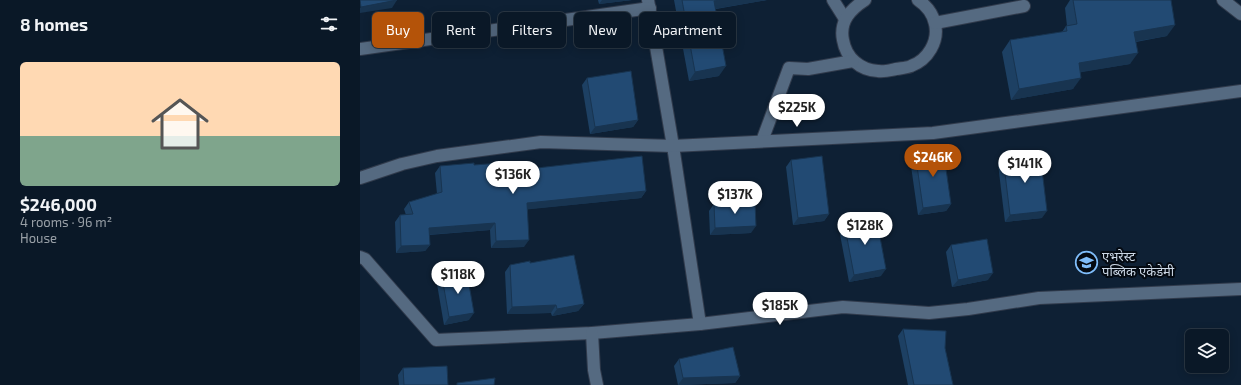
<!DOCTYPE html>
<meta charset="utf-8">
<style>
body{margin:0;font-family:"Exo 2","Noto Sans Devanagari",sans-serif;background:#13212f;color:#f1f3f6;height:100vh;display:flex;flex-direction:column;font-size:15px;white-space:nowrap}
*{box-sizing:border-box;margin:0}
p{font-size:13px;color:#99a0a7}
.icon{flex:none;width:22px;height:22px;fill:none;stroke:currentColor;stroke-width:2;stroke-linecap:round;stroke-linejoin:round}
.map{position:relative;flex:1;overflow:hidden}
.drawer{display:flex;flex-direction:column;background:#0a1827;width:360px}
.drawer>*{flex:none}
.top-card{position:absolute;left:12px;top:12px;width:380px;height:36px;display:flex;gap:8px}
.tools{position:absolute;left:825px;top:329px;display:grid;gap:8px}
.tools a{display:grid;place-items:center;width:44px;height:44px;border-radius:6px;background:#0a1827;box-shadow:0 2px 10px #0003,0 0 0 1px #2a3744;font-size:20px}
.price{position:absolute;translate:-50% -34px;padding:0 9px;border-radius:14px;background:#fff;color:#222;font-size:13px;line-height:26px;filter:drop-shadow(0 1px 2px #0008)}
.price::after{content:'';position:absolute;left:50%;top:24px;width:12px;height:9px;margin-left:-6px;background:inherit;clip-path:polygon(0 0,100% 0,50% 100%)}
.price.current{background:#b45309;color:#fff}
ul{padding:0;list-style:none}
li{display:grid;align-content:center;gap:8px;height:212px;padding:0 20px}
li+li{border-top:1px solid #2a3744}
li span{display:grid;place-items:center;height:124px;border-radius:6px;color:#555}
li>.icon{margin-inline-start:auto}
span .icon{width:72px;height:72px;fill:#fffc;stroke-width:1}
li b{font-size:17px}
h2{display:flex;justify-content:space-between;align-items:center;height:48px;padding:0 20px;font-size:17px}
.tag{padding:0 14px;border-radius:6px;background:#0a1827;box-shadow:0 2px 10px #0003,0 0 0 1px #2a3744;font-size:14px;line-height:36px}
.tag.current{background:#b45309;color:#fff}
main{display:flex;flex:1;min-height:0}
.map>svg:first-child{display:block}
</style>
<main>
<section class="drawer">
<h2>8 homes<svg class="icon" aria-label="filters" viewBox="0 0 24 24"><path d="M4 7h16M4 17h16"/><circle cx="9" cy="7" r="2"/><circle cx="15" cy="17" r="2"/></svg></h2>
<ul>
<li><span style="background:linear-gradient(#ffd9b3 60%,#7fa58c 0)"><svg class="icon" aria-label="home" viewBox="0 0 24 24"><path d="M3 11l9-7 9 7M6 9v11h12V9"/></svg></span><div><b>$246,000</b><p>4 rooms · 96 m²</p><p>House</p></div></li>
</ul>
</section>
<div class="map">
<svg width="881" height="385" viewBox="0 0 881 385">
<rect width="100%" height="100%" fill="#0e2034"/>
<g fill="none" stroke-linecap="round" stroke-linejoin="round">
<defs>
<g id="lane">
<polyline points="473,0 485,19"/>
<path d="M505 0C491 9 479 21 483 40 486 58 500 70 518 71 524 72 531 70 536 69 541 68 547 68 551 66 568 60 579 41 575 24 573 14 567 6 558 0"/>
<polyline points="575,23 664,6"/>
<polyline points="402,141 429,68 448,69 493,61"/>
</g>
<g id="street">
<polyline points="288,0 313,146 340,324"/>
<polyline points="863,0 881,14"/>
<polyline points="0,49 290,8"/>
<polyline points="0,178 42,164 77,156 181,142 313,146 573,133 881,91"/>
<polyline points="0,257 5,259 76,340 232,333 340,324 483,307 569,313 608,309 679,298 881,289"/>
<polyline points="232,333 234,370 237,385"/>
</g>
</defs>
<use href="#lane" stroke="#313b4c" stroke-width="14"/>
<use href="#street" stroke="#313b4c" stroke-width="14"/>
<use href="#lane" stroke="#556a81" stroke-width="12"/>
<use href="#street" stroke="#556a81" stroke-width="12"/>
</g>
<g fill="#1d4063">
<polygon points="238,0 272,0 239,4"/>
<polygon points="314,0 407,0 356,9 359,76 329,81"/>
<polygon points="710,0 811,0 807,36 776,42 770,64 720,72 713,89 651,100 642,52 650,40 702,32 706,26 707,26 705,8"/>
<polygon points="227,78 278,120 273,127 230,134 222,85"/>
<polygon points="555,152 591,204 586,211 558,215 550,159"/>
<polygon points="643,157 682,218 645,222 638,164"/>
<polygon points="431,160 469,214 464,221 433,225 426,167"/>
<polygon points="114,165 142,172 286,191 281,198 168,209 164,247 131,248 130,230 69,235 70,245 65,251 36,253 35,222 40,215 46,215 44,209 49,202 77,194 75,173 80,166"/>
<polygon points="354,204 391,233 350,235 349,211"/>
<polygon points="484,222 521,276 489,282 479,229"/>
<polygon points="591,245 628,280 592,287 586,252"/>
<polygon points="170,263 224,304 218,311 192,316 191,313 147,314 145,272 150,265"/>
<polygon points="82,277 109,320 84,325 77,284"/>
<polygon points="543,329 585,348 593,385 548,385 538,336"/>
<polygon points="319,359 380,376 375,383 318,385 314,366"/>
<polygon points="43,368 88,385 39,385 38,375"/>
</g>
<g fill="#183450">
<polygon points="37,0 32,8 0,13 0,8 1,7"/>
<polygon points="242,0 272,0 239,4"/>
<polygon points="360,0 407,0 348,10 354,1"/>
<polygon points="815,25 807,36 766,43 774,32"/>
<polygon points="778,53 770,64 711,74 719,63"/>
<polygon points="366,66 359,76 329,81 335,72"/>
<polygon points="721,78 713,89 651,100 659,89"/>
<polygon points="278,120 273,127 230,134 235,127"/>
<polygon points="286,191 281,198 162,210 167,203"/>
<polygon points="591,204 586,211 558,215 563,208"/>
<polygon points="687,211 682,218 645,222 650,215"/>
<polygon points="469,214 464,221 433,225 438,218"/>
<polygon points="135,223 130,230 64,235 69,228"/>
<polygon points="396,226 391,233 350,235 355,228"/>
<polygon points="169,240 164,247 131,248 136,241"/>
<polygon points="70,245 65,251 36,253 41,246"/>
<polygon points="526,269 521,276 489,282 494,275"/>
<polygon points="633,273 628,280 592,287 598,280"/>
<polygon points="224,304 218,311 192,316 197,309"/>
<polygon points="196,305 191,313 147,314 152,307"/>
<polygon points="114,313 109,320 84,325 89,317"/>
<polygon points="380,376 375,383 318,385 323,378"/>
</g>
<g fill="#224a73" stroke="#183450">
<polygon points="0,0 37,0 1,7"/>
<polygon points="322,0 360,0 354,1 366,66 335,72"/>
<polygon points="713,0 811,0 815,25 774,32 778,53 719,63 721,78 659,89 650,40 707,31 706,26 717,24"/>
<polygon points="271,71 278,120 235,127 227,78"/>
<polygon points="583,148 591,204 563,208 555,152"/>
<polygon points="680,153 687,211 650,215 643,157"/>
<polygon points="282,156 286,191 167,203 169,240 136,241 135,223 69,228 70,245 41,246 40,215 53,214 49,202 82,192 80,166 114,163 114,165 140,163 142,172"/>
<polygon points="462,156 469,214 438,218 431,160"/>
<polygon points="395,203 396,226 355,228 354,204"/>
<polygon points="516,216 526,269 494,275 484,222"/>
<polygon points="627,239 633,273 598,280 591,245"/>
<polygon points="214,255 224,304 197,309 196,305 152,307 150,265 170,261 170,263"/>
<polygon points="107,273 114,313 89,317 82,277"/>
<polygon points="543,329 586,331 585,348 593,385 554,385"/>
<polygon points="373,347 380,376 323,378 319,359"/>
<polygon points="87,366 88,385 44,385 43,368"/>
<polygon points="135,378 134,385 97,385 97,383"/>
</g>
<defs>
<symbol id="school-ring" viewBox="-11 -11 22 22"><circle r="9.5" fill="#040a12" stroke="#7fbdfa" stroke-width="1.5"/><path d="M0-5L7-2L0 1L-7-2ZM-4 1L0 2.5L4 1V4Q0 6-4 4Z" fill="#7fbdfa"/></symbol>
</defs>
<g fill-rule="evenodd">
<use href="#school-ring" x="714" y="250" width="25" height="25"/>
</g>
<g text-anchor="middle" stroke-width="4" stroke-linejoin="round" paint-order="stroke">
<g font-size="13" fill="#ccd8e6" stroke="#040a12" text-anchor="start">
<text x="742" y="261">एभरेस्ट<tspan x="742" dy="15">पब्लिक एकेडेमी</tspan></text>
</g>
</g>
</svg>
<div class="tools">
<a><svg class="icon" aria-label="layers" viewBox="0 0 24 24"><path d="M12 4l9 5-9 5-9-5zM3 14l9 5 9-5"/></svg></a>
</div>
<b class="price" style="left:437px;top:128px">$225K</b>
<b class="price current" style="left:573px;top:178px">$246K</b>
<b class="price" style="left:665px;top:184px">$141K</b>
<b class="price" style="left:153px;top:195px">$136K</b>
<b class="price" style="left:375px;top:215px">$137K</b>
<b class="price" style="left:505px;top:246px">$128K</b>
<b class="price" style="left:98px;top:295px">$118K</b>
<b class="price" style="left:420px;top:326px">$185K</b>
<div class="top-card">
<a class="tag current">Buy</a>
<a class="tag">Rent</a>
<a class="tag">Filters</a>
<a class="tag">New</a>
<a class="tag">Apartment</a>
</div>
</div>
</main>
